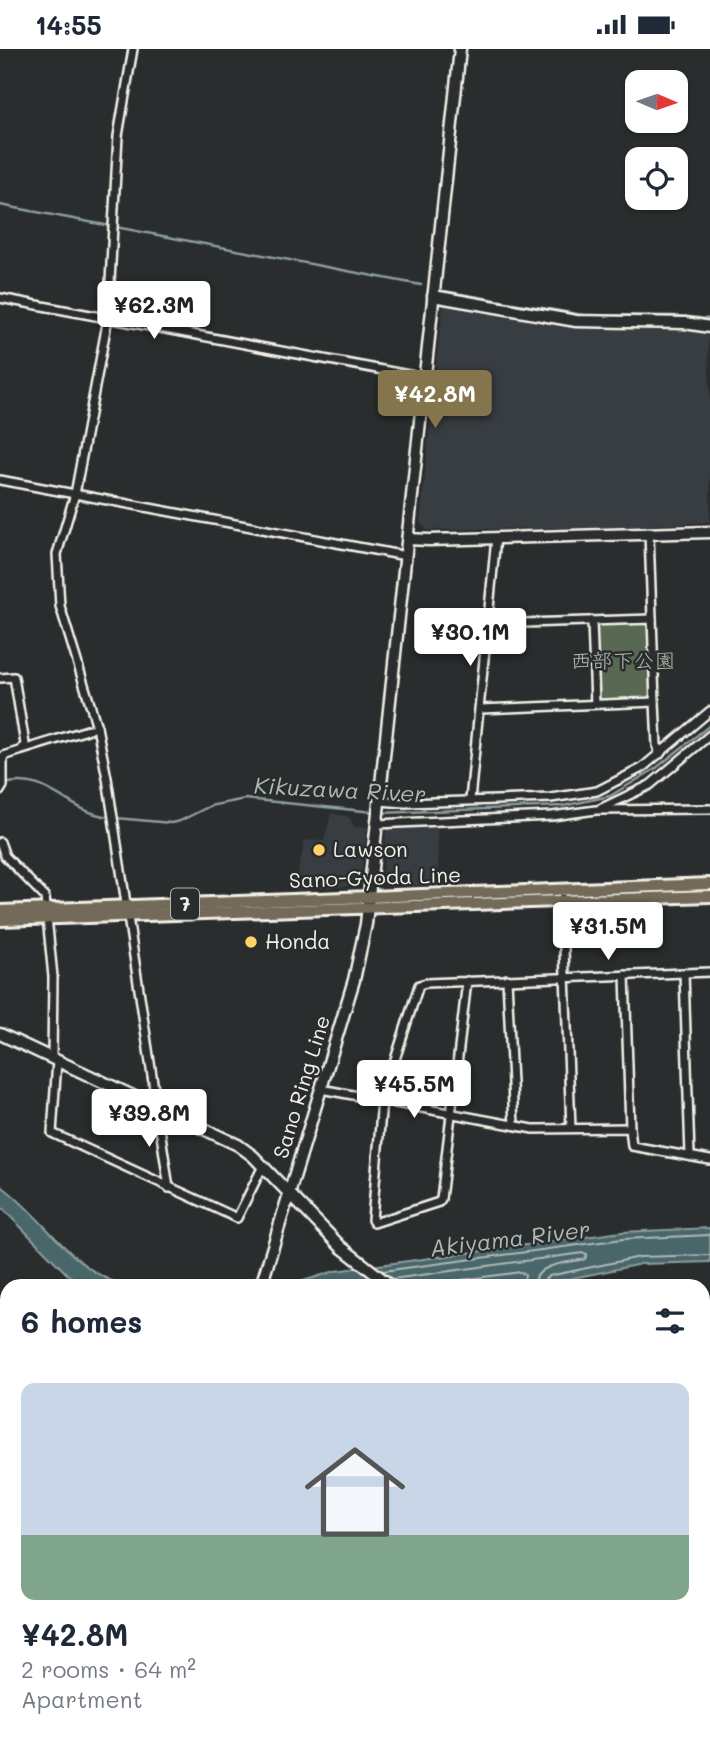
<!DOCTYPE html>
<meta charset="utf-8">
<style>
body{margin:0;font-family:Mali,"Klee One",sans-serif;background:#f6f6f7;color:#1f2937;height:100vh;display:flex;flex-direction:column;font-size:26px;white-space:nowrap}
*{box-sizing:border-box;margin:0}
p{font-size:23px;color:#747a83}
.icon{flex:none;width:38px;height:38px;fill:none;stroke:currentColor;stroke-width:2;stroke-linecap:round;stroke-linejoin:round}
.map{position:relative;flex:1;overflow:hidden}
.side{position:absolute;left:0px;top:1230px;width:710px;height:471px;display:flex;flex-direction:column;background:#fff;border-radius:21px 21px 0 0;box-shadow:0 2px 5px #0004}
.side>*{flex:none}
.needle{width:46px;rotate:92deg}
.controls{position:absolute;left:625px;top:21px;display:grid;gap:14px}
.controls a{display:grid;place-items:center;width:63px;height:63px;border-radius:14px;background:#fff;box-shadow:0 2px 5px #0004;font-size:35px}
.price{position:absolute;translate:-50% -60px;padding:0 16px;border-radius:7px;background:#fff;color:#222;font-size:23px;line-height:46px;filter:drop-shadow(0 2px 4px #0008)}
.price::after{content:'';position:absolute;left:50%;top:42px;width:21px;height:16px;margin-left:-10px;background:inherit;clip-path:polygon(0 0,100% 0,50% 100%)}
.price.selected{background:#84754c;color:#fff}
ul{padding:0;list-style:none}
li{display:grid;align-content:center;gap:14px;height:371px;padding:0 21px}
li+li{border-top:2px solid #e0e1e3}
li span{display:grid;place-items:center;height:217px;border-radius:14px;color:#555}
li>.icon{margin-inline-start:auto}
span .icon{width:126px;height:126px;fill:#fffc;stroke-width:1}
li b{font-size:30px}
h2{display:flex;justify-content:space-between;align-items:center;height:84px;padding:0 21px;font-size:30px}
.status{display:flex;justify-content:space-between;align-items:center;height:49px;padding:0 35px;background:#fff;direction:ltr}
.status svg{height:19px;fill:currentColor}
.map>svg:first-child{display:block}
</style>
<div class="status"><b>14:55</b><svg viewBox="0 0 49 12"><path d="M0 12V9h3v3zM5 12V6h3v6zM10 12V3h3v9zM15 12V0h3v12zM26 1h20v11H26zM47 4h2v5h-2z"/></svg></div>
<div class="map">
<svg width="710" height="1700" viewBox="0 0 710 1700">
<rect width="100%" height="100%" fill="#2a2d2e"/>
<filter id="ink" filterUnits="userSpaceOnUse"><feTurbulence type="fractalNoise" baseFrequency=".0143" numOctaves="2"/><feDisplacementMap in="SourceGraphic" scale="14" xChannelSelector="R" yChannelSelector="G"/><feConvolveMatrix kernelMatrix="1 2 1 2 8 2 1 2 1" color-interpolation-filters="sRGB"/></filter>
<g filter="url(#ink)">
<g fill="#383d43">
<polygon points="448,254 589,279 683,279 704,281 708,286 710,355 710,473 617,478 427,481 420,474 438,297 443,258"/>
<polygon points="331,764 349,768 354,778 367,778 361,827 351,837 294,841 305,791 324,792"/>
<polygon points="437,774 439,837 392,836 384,834 382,830 386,780 391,776"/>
</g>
<polygon fill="#586852" stroke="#a6ac9d" stroke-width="2" points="644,574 648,578 651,645 648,650 600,651 597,649 594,579 597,576"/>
<g fill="#48666a" stroke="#8d9e9c" stroke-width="2">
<path d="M0 1136C45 1168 71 1222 126 1237H86L67 1225 0 1157Z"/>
<polygon points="710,1179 710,1213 641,1215 535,1237 277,1237 294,1235 335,1222 622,1183"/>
</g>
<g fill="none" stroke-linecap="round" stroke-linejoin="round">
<g stroke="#afb9b6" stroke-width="2">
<polyline points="383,1222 623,1190 710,1186"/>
<path d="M392 1230 583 1204 587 1205 585 1210C567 1214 535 1214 534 1237"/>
<polyline points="414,1237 521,1223 525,1226 523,1237"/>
<polyline points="543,1237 544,1231 549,1227 640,1208 710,1206"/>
</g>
<g stroke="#8d9e9c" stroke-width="2.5">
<polyline points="0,156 421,236"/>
<polyline points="444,242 583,266 677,267 710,270"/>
<path d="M4 735C51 724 65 763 110 768"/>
<polyline points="380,764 563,757 610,747 655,720 710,676"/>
<polyline points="116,769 171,774 180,772 210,757 245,750 374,763"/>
<polyline points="0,1365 7,1364"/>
<polyline points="0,1510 7,1508"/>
</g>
<defs>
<g id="street">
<polyline points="133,0 118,87 108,269 75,445 57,505 60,557 97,678 107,729 169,1139"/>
<polyline points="0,249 425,329"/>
<polyline points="0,431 406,507"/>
<polyline points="649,484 655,653 657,697 660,705"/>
<polyline points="592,572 595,655"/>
<polyline points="488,575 652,570"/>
<polyline points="0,629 14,628 25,695 22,700"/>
<polyline points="480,660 655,653"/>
<polyline points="0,742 3,737 3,707 97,678"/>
<polyline points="470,751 496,489"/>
<polyline points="380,752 405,754 551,749 597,742 642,719 710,662"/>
<polyline points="600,760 650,736 710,686"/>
<polyline points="377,775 552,767 596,761 710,760"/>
<polyline points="0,793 5,807 45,848 53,928 52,1010"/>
<polyline points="562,849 571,1079"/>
<polyline points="684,924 690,1107"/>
<polyline points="625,926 630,1079"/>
<polyline points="507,930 514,1076"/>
<polyline points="467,932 441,1150 439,1153 374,1174 372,1171 382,1051 419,936 426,934 710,923"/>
<polyline points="57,1012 52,1084 237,1169 263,1117"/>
<polyline points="321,1040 533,1080 630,1079 632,1097 710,1111"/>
<polyline points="707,1479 710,1476"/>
<polyline points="704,1672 710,1677"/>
<polyline points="164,1694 165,1700"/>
<polyline points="359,1696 426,1697 443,1700"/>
<polyline points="498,1700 499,1694"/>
</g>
<g id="secondary">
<polyline points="433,247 576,272 685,274 710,278"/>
<polyline points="408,490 429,491 710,483"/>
<polyline points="0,985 238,1096 253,1107 341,1198 391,1237"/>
<polyline points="261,1237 354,931 366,875 460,0"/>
<polyline points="0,1281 7,1286"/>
<polyline points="704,1381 710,1384"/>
<polyline points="125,1700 126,1694"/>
</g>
<g id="primary">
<polyline points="0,862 710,835"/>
<polyline points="0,871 710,847"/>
</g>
</defs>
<use href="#street" stroke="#f4f1e8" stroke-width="12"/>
<use href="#secondary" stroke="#f4f1e8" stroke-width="15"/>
<use href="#primary" stroke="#f4f1e8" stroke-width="16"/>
<use href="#street" stroke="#2a2d2e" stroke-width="7"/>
<use href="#secondary" stroke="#2a2d2e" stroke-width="10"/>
<use href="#primary" stroke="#736b5a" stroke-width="10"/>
<g stroke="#f4f1e8" stroke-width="2.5">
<polyline points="0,1265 7,1269"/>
<polyline points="704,1542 710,1544"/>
</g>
</g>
</g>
<g fill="#ffd166" stroke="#2a2d2e" stroke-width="2.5">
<circle cx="319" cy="801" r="7"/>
<circle cx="251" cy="893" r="7"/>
</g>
<g text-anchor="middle" stroke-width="5" stroke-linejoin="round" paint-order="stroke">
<rect fill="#2a2d2e" stroke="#b7b6b0" stroke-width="2" x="171" y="839.5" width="28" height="31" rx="5"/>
<g font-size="19" font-weight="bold" fill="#f4f1e8">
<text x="185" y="862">7</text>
</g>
<g font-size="21" fill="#b6baac" stroke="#2a2d2e">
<text x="623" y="619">西部下公園</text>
</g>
<g font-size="21" fill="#f4f1e8" stroke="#2a2d2e" text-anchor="start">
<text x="333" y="808">Lawson</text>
<text x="265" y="900">Honda</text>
</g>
<g font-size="21" fill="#f4f1e8" stroke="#2a2d2e">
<text transform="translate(375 829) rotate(-2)" y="7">Sano-Gyoda Line</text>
<text transform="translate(302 1038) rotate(-73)" y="7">Sano Ring Line</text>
</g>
<g font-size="23" font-style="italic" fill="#afb9b6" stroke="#2a2d2e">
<text transform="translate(340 741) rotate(3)" y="8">Kikuzawa River</text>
<text transform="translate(510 1190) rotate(-7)" y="8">Akiyama River</text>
</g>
</g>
</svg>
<div class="controls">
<a><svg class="needle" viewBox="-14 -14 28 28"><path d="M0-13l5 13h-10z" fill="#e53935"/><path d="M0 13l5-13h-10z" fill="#747a83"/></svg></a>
<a><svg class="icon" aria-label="locate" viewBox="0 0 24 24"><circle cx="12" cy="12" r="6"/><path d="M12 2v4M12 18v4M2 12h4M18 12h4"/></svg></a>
</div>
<b class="price" style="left:154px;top:292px">¥62.3M</b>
<b class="price selected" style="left:435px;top:381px">¥42.8M</b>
<b class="price" style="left:470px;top:619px">¥30.1M</b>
<b class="price" style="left:608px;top:913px">¥31.5M</b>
<b class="price" style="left:414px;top:1071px">¥45.5M</b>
<b class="price" style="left:149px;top:1100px">¥39.8M</b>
<section class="side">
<h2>6 homes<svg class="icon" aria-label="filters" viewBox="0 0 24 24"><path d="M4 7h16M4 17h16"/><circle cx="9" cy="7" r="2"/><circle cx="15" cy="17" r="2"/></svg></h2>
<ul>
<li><span style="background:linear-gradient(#c9d6e8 70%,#7fa58c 0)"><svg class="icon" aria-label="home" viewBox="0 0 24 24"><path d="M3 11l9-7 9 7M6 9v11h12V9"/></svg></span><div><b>¥42.8M</b><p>2 rooms · 64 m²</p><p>Apartment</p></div></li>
</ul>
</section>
</div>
